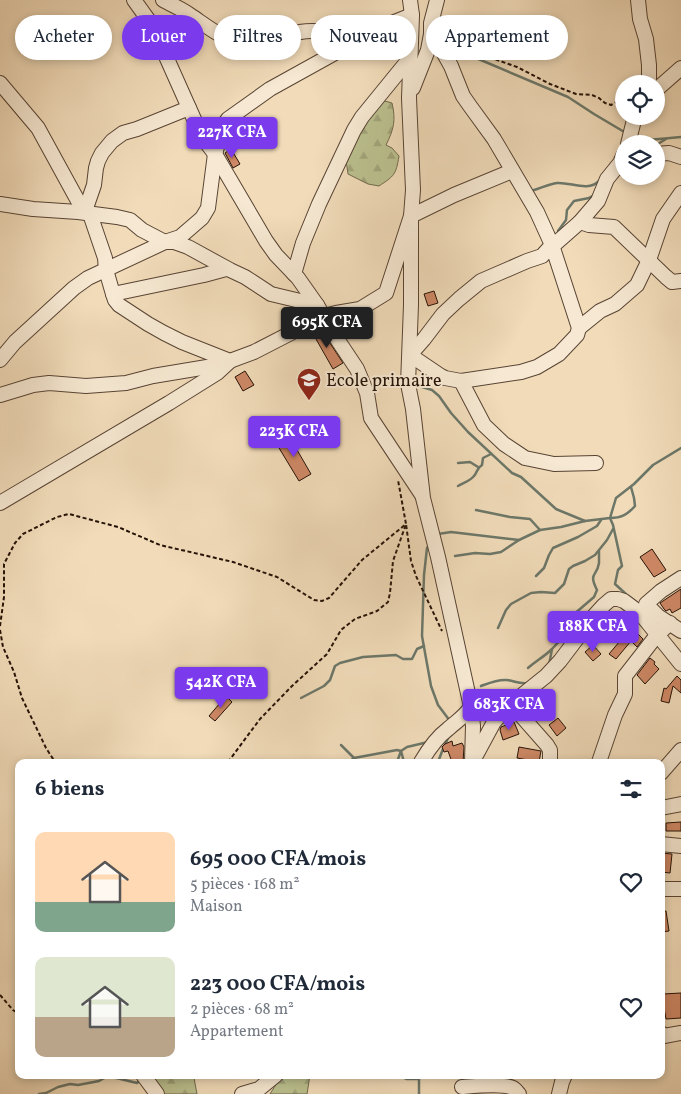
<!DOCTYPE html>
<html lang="fr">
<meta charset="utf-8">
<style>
body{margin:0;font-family:Vollkorn,serif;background:#f2f2f3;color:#1f2937;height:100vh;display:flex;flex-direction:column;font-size:19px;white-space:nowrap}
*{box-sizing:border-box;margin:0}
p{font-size:16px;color:#747a83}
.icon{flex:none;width:28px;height:28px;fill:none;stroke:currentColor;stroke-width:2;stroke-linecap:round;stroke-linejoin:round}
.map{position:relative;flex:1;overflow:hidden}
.details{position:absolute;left:15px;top:759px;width:650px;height:320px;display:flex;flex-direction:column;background:#fff;border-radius:10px;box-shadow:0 2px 8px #0003}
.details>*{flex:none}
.guide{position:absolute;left:15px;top:15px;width:651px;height:45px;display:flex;gap:10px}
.controls{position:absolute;left:615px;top:75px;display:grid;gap:10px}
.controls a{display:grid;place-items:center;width:50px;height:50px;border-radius:50%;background:#fff;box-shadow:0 2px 8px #0003;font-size:25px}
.price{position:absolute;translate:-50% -42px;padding:0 11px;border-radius:5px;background:#7c3aed;color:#fff;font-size:16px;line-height:32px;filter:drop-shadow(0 1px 2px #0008)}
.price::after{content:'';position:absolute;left:50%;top:30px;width:15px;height:11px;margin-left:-8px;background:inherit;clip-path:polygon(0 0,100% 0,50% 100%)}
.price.on{background:#222;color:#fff}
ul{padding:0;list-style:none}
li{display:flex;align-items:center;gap:15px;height:125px;padding:0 20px}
li span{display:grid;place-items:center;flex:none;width:140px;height:100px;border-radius:10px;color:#555}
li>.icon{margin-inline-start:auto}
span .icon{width:60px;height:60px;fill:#fffc;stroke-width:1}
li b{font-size:21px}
h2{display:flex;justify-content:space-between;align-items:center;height:60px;padding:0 20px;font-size:21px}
.pill{padding:0 18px;border-radius:22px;background:#fff;box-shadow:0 2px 8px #0003;font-size:18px;line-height:45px}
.pill.on{background:#7c3aed;color:#fff}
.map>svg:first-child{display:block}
</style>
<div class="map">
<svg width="681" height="1094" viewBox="0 0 681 1094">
<defs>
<pattern id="forest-firs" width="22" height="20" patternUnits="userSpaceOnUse" patternTransform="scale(1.25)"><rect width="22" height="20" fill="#bbc08f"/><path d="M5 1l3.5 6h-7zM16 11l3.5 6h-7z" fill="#a1a47a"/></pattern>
</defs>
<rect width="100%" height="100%" fill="#f1dbb9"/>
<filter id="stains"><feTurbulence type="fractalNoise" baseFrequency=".004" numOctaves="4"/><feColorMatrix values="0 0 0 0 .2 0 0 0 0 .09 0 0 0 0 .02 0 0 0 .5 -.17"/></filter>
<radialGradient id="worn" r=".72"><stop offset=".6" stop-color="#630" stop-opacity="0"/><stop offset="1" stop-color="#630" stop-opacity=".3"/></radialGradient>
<g fill="url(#forest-firs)" stroke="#70694b">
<path d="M385 101 392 103C396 120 394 129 386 145L392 148 399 156C396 175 394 176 379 186L368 184 348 174 346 160 354 130 378 107Z"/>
<polygon points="144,1075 195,1075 194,1078 197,1094 156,1094"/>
<polygon points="282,1075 310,1075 307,1094 270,1094"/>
</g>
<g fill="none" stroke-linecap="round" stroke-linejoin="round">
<g stroke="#6c7769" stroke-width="2.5">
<polyline points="469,55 568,97 594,114 626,133"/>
<polyline points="635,138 648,140 681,137"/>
<polyline points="656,145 666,139"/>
<path d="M534 190C541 188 549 184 557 183 571 182 588 192 599 181"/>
<polyline points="558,231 566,220 567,210 574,201 589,198 594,195"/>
<polyline points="419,386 432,390 439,396 451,413 468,432 512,473 521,477 556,509 585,521"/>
<polyline points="458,463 470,462 478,467"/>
<path d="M458 486C463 483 470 481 474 476 478 471 476 469 482 465L483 458 491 454"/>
<polyline points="476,510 510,517 530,519 540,530"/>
<polyline points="438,534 451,532 519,540 540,530 561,527 585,521 610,518 616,498 634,484 653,465 681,448"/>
<polyline points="430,544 427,548 424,575 422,636 431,686 438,705 450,721"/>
<polyline points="455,556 475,553 490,554 501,552 519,540"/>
<polyline points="536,576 544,568 549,555 553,548 578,537 597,526 601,520"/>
<path d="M627 595 615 584 618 570 622 566 613 525 610 518C621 518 627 515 635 506L634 498 631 487"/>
<polyline points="498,628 506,610 511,604 531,593 541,592 555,593 564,584 569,569 573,566 585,561 595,555 607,540 613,529"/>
<path d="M549 665 552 649 563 637 565 627 573 615 594 597 597 590C588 572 597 577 599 563 599 559 599 555 599 551"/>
<path d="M528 668C536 661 545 656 552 649"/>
<path d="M481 686C489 683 498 679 507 680 516 681 517 684 528 683"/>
<polyline points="301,698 324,686 330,680 335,666 340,663 363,657 396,655 403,659 412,659 417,649 424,646"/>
<polyline points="341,745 354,758 397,750 401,751 404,762"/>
<polyline points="349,762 354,758"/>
<polyline points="397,762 401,751 407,747 428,742"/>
<polyline points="438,762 443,749 449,736"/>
<polyline points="397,1075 407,1079 419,1079"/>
<polyline points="419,1075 419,1094"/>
<polyline points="39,1094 46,1093 58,1087 70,1084 78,1085 99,1081 108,1076 137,1083 140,1080"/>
</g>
</g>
<g fill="#ce8865" stroke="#251207">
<polygon points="231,149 240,164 233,168 225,153"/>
<polygon points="434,291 438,303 428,306 424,294"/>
<polygon points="320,328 343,363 333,369 312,332"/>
<polygon points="245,371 254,385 243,391 235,377"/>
<polygon points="289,436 311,474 299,481 276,443"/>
<polygon points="652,549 666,570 654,577 640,557"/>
<polygon points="681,589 681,608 672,613 670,609 666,611 664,609 660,603"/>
<polygon points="630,621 637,633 643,639 637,647 631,641 616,659 609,654 625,635 620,627"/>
<polygon points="593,645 601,654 593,661 585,652"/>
<polygon points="650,658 655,662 654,664 659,669 645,684 637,675"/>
<polygon points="677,676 681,680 681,693 673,686 669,703 661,701 664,688 666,689"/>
<polygon points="226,696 232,702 215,721 209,716"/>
<polygon points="558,718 566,728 557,736 549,725"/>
<polygon points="514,722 519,734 503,740 500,730 501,727"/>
<polygon points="452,741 453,746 462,743 464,747 463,762 452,762 448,751 444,752 442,747 445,744"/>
<polygon points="519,747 541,751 539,762 517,758"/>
<polygon points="681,822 681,831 666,831 666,823"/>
<polygon points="661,853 672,854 670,873 661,872"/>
<polygon points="661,911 666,911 669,931 661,932"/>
<polygon points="681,993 681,1018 666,1019 664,1008 661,1008 661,999 663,999 663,994"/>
</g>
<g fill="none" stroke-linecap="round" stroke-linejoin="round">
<defs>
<g id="minor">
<polyline points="134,0 152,25 202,137 215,154 266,241 276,255 298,278 317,305 333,333 357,369 367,393 371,418 422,495"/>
<path d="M163 0C172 5 182 9 190 15 208 27 226 42 248 45 266 47 282 35 300 32 319 29 339 34 357 37"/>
<polyline points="410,0 412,15 409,98 413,190 411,216 411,305 408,384 413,409 423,498 438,557 471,707 473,726 472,762"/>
<polyline points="638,0 640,19 646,39 649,65 649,84"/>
<polyline points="431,34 441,48 451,66 463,96 470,106 494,139 537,212 552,245 579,328 577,335 559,354 537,367 521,372 461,381 445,378 441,376 410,355 424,339 443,314 459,299 481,281 527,261 542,256 552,245 555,244 580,222 598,201 607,179 620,163 624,154"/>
<polyline points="0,83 38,128 78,201 86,208 90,214 105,258 106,270 113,294 115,300 119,305 148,324 164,333 182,342 230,361 217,373 169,403 0,503"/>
<polyline points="413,88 428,50 431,34 431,23 437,0"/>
<polyline points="656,90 681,68"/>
<polyline points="628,144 635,116"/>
<polyline points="656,154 669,153 681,157"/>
<polyline points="0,204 33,209 78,212 117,217 130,220 142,230 165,242 174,242 188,247 230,270 245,277 271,294 317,305"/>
<polyline points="86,208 94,185 96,168 98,161 102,153 112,141 123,133 137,129 189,108"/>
<polyline points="580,222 589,225 614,227 666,277 672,282 681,281"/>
<polyline points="294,274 303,243 319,204 354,130 362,117 410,58"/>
<polyline points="113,294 204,275 226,269"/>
<polyline points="579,328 600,311 615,304 637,285 649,260 663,219 681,193"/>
<polyline points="0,360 15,342 74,288 88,278 165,242 180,237 202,218 208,208 215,154 223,126 228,119 270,89 335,53 357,37 412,15"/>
<polyline points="461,381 484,425 504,444 525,458 554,464 596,463"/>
<polyline points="0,395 33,385 49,383 86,386 126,383 153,376 219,365 254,352 324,316 336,313 360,309 386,293 411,216 454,195 512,171"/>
<polyline points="681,578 661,591 646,604 658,616 681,631"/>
<polyline points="511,704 547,745 550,750 550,762"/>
<polyline points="474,759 494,722 511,704 546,676 560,661 594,616 604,605 611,599 618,599 624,601 640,613 681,664"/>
<path d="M421 762C428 750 436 738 448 729 458 720 463 718 471 707"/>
<polyline points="599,762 615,715 625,694 625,676 657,635 670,623"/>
<polyline points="661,773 681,750"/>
<polyline points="661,808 681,804"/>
<polyline points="661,844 681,846"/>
<polyline points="661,889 681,889"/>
<polyline points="661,1033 664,1036 681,1033"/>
<polyline points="143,1075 157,1094"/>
<path d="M462 1087C474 1086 503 1083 513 1088 515 1089 518 1093 519 1094"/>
<polyline points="242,1094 259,1089 276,1075"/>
<polyline points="559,1094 562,1082 565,1075"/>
</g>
</defs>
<use href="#minor" stroke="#584434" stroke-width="16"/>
<g stroke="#251207" stroke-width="2" stroke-dasharray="4 2.5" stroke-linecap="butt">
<polyline points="444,32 462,44 483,55 517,67 550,84 576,94 592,95 599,98 605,103 611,105 624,98"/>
<polyline points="0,626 4,597 4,564 15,543 23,534 57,517 69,514 118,527 160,545 233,562 277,577 314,600 322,601 329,598 362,560 406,524 398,480"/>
<polyline points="0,630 3,647 14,672 22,698 46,748 55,762"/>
<polyline points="228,762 260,719 292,686 327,654 341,630 355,619 377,611 388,602 390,593 393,561 406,524 411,561 416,576 442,631"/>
<polyline points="0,995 13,1010 19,1014"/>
</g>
<use href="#minor" stroke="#f6e8d2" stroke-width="14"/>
</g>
<defs>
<symbol id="school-pin" viewBox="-11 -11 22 30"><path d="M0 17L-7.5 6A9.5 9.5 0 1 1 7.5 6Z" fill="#8f2418" stroke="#f6e8d2"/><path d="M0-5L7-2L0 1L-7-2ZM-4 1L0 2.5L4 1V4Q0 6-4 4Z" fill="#fff"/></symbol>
</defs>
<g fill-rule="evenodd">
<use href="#school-pin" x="295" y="366" width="28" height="38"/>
</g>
<g text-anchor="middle" stroke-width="4" stroke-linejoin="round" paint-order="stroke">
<g font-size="18" fill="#251207" stroke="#f6e8d2" text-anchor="start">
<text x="326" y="386">Ecole primaire</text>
</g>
</g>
<rect width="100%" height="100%" filter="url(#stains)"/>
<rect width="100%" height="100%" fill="url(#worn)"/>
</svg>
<div class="controls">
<a><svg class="icon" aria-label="locate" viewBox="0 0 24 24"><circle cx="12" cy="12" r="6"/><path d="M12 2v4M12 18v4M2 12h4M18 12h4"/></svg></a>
<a><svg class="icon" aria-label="layers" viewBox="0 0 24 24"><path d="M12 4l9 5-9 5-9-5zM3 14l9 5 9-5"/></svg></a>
</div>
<b class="price" style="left:232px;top:159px">227K CFA</b>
<b class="price on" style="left:327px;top:349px">695K CFA</b>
<b class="price" style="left:294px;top:458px">223K CFA</b>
<b class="price" style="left:593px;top:653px">188K CFA</b>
<b class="price" style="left:221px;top:709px">542K CFA</b>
<b class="price" style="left:509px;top:731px">683K CFA</b>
<div class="guide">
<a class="pill">Acheter</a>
<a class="pill on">Louer</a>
<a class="pill">Filtres</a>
<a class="pill">Nouveau</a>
<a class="pill">Appartement</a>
</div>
<section class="details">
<h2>6 biens<svg class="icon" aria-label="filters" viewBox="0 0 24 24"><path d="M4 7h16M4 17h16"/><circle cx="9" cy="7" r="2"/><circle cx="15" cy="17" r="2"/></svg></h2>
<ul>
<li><span style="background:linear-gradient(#ffd9b3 70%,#7fa58c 0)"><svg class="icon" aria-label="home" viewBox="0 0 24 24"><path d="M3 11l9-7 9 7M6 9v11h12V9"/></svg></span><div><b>695 000 CFA/mois</b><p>5 pièces · 168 m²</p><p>Maison</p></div><svg class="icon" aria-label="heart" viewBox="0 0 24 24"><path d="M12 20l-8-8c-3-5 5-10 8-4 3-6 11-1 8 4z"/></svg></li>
<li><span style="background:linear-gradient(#dfe7d0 60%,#b9a48a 0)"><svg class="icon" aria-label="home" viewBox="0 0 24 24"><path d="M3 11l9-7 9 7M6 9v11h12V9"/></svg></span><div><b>223 000 CFA/mois</b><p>2 pièces · 68 m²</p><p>Appartement</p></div><svg class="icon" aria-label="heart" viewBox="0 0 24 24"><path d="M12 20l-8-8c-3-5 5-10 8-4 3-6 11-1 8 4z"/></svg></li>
</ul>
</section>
</div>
